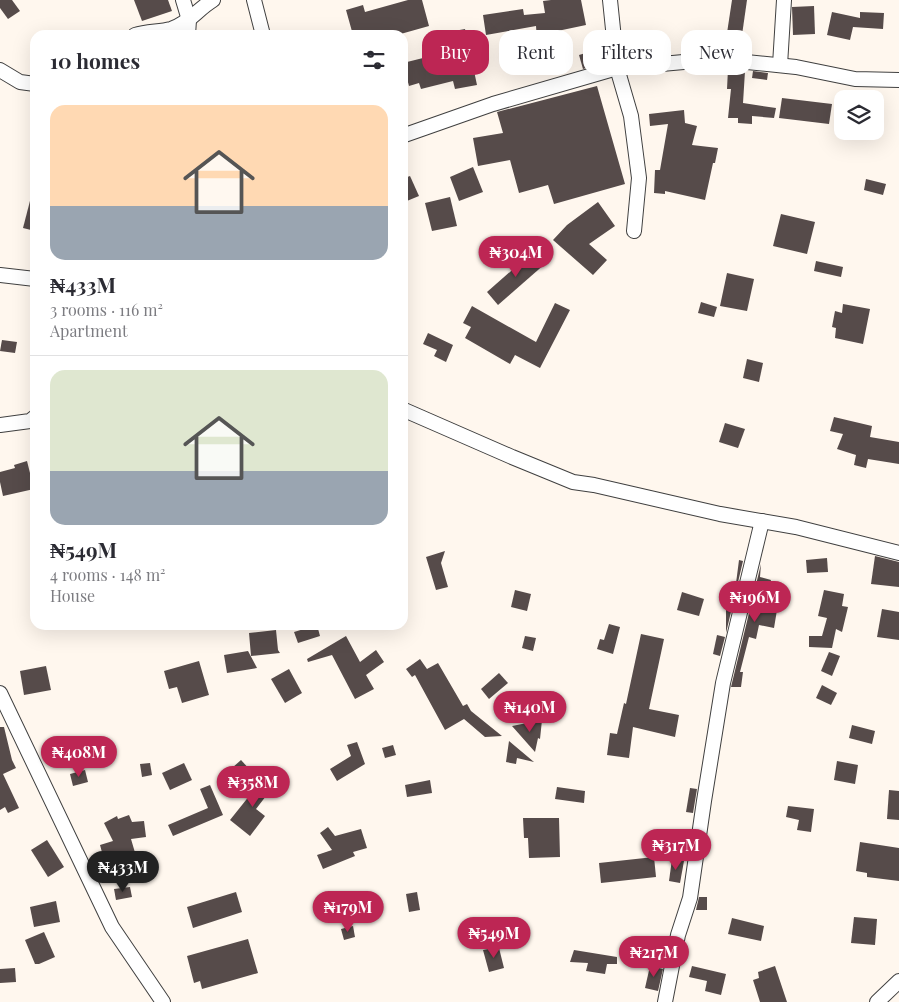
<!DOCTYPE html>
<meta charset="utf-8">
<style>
body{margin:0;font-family:"Playfair Display",serif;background:#f2f2f3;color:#2b2b33;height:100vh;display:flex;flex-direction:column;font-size:19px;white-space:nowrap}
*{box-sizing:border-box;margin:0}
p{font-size:16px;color:#7c7c81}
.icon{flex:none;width:28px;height:28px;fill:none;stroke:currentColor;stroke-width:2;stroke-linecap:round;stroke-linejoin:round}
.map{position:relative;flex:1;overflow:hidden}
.side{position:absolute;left:30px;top:30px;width:378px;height:600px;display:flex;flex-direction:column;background:#fff;border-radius:15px;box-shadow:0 5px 20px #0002}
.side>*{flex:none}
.banner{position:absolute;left:422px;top:30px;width:401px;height:45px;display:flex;gap:10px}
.buttons{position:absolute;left:834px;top:90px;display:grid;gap:10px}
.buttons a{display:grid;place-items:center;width:50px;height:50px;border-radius:10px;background:#fff;box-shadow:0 5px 20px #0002;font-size:25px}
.price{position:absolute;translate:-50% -42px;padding:0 11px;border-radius:18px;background:#bd2654;color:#fff;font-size:16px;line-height:32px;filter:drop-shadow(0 1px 2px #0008)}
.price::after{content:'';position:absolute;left:50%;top:30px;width:15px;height:11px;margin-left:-8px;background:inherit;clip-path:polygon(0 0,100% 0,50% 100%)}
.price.on{background:#222;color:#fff}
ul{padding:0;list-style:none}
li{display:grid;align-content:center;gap:10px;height:265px;padding:0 20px}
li+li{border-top:1px solid #e1e1e2}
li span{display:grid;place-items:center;height:155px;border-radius:15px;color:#555}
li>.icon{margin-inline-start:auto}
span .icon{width:90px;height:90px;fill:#fffc;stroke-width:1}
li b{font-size:21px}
h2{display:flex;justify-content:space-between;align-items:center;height:60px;padding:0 20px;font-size:21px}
.tag{padding:0 18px;border-radius:15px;background:#fff;box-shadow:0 5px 20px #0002;font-size:18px;line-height:45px}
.tag.on{background:#bd2654;color:#fff}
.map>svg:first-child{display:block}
</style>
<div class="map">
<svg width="899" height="1002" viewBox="0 0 899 1002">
<rect width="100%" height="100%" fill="#fff7ee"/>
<g fill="#564b4a">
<polygon points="0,0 12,0 20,11 8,19 0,8"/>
<polygon points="134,0 168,0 172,11 142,21"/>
<polygon points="408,0 422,0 429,26 397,35 353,35 346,10 363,5 365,12"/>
<polygon points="551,0 581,0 586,25 548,33 549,39 537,40 536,26 486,35 483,15 523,9 524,15 545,13 543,1"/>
<polygon points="732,0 747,0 742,35 727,33"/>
<polygon points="814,6 815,34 793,35 792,7"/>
<polygon points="832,12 860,18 860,12 884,13 883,29 853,27 850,40 827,35"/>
<polygon points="465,29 477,85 455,89 453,81 421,89 419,83 409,86 403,63 447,52 443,33"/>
<polygon points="606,47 608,62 583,69 579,55"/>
<polygon points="728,69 745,71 743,103 776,108 774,118 752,116 752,124 738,123 738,118 728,118 731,89 727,89"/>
<polygon points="753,71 768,73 767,80 752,78"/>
<polygon points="597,86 625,184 554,204 548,185 519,193 510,160 478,166 473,138 503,133 497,112"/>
<polygon points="782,98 832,104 829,124 779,118"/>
<polygon points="684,110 685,123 697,126 692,145 718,148 715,163 713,163 705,200 665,191 665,194 654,193 655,170 660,170 668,124 650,126 649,114"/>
<polygon points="473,167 483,192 459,201 450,177"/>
<polygon points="410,176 419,196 402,203 402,179"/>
<polygon points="866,179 886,184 883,195 864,190"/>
<polygon points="31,197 35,197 35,231 23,228"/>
<polygon points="450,197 457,226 432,231 425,203"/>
<polygon points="598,202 615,226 589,244 607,260 593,275 553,240 567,225"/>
<polygon points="781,214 815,222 807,254 773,246"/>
<polygon points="535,250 546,263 498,305 487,292"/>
<polygon points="816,261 843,267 841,277 814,271"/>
<polygon points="727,273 754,279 747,311 720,306"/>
<polygon points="701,302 717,307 714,317 698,313"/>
<polygon points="555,303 570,310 540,368 515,355 510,364 465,338 471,327 463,323 472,306 536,342"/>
<polygon points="843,304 870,309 863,344 835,338 836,328 832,327 835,311 842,313"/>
<polygon points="428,333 453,345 446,362 434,356 437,350 423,344"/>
<polygon points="2,340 17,342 15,353 0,351"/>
<polygon points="747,359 763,363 759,382 743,378"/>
<polygon points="834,417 872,426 870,437 899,442 899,464 868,459 866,468 854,465 856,455 837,449 843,434 830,431"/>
<polygon points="725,423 745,429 738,448 719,442"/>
<polygon points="27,461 34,489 3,496 0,482 0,472 15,468 14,465"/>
<polygon points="445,551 441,563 448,587 436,590 426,557"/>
<polygon points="875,556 899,562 899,587 871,584"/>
<polygon points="827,558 828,572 807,573 806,560"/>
<polygon points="739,560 743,561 726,633 726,610 728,590 735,591"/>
<polygon points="761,564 760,577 771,580 764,608 777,610 774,628 759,625 756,639 749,637 740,672 743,672 741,687 731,687"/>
<polygon points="515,590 531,594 527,611 511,607"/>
<polygon points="824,590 844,594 842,606 848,607 842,632 836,629 832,648 809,647 809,636 822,636 827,618 818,616"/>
<polygon points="682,592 704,599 699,616 677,610"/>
<polygon points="882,609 899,612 899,640 877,637"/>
<polygon points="609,624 620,627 613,654 597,649 600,639 604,640"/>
<polygon points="317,625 320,636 298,643 294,632"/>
<polygon points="276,630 278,650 280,653 251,656 249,633"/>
<polygon points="641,634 664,639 649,709 679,715 675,737 633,727 629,758 607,755 610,733 617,734 624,703 626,704"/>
<polygon points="717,635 725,637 720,656 713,654"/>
<polygon points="346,636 360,662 376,650 384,662 366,675 374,689 355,699 332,655 308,662 307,659"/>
<polygon points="525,636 536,638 533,651 522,648"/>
<polygon points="248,651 257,668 227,673 224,655"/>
<polygon points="829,652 840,656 832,676 821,671"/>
<polygon points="420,659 427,669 438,663 463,706 467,704 471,711 502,736 485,737 464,719 445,730 415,675 412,677 406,669"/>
<polygon points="199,661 209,695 182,703 177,687 169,689 164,671"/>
<polygon points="46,666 51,690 24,695 20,671"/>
<polygon points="289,669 302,693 285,703 271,679"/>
<polygon points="499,673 508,683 489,699 481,689"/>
<polygon points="822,685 837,693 831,705 816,698"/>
<polygon points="521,692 542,695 539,708 519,705"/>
<polygon points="542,720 540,739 538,738 535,752 512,726"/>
<polygon points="852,725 875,731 872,744 849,738"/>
<polygon points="0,727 4,727 12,760 16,768 3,774 19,808 8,813 5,807 0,810"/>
<polygon points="509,741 534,762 517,758 516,764 506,762"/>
<polygon points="357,742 365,764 337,781 330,769 351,756 347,745"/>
<polygon points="393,745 396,755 385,758 382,748"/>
<polygon points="241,760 251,771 232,786 223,776"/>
<polygon points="837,761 858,765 855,784 834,780"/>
<polygon points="150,763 152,775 142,777 140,764"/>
<polygon points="184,763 192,780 170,790 162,773"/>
<polygon points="85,770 88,782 73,786 70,774"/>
<polygon points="266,775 276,783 256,809 265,816 250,836 230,820"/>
<polygon points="430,780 432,793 407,797 405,785"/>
<polygon points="210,785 223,815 173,836 168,825 208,808 200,789"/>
<polygon points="557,787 585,791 584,803 555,799"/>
<polygon points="690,788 697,789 693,813 686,812"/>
<polygon points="889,790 899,791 899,820 887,819"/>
<polygon points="788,806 814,809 811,832 797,830 799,820 786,817"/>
<polygon points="129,815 132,822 144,821 146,837 131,839 136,856 117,862 114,853 103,856 100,845 113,841 104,823 117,816 118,819"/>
<polygon points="523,818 559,818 560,857 529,858 528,838 524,838"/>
<polygon points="328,827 335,836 361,829 367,848 353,852 355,856 323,869 317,855 332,850 320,833"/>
<polygon points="47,840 64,867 48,877 31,850"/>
<polygon points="860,842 899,848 899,881 867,877 867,873 856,871"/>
<polygon points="654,857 656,877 601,883 599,863"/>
<polygon points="672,859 684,861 680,883 669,881"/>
<polygon points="130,887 132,897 116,900 114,889"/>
<polygon points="236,892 242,912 193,928 187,907"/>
<polygon points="417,892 420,910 409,912 406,894"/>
<polygon points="699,897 707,897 707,910 696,910"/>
<polygon points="56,901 60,922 34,927 30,907"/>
<polygon points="854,917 877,919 875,945 851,943"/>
<polygon points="732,918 764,926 761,941 728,934"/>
<polygon points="353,926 355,937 344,940 341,929"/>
<polygon points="44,932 55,957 39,964 35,964 25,940"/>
<polygon points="248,939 258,973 202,989 200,981 194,983 187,956"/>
<polygon points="494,948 499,948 504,968 489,972 483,950"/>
<polygon points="574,950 617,957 617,964 607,964 605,974 586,971 588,963 570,962"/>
<polygon points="650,966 663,969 658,991 645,988"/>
<polygon points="692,966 726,974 721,995 705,991 707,981 689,977"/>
<polygon points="775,966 787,1002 760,1002 753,980 759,978 758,972"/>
<polygon points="15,968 16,982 0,983 0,969"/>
</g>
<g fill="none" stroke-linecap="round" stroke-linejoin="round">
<defs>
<g id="minor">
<polyline points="183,0 189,20 188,35"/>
<polyline points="254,0 263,35"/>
<polyline points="610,0 617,68 631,116 639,178 634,231"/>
<path d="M135 35C147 31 159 32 171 29 188 24 198 9 213 0"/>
<polyline points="780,65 784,0"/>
<polyline points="0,70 20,82 35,84"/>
<polyline points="402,136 493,104 617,68 717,59 796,67 855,79 899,80"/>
<polyline points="0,275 35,279"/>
<polyline points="402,409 512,457 573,482 594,485 720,514 796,527 899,553"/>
<polyline points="0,425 30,421 35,417"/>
<polyline points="0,693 112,927 163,1002"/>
<polyline points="665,1002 678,935 690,898 704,801 723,683 762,521"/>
<polyline points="877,1002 899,981"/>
</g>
</defs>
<use href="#minor" stroke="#404040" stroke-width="16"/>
<use href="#minor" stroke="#fff" stroke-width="14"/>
</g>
</svg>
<div class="buttons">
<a><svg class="icon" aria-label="layers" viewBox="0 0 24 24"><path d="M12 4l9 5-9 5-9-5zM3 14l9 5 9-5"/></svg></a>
</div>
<b class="price" style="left:516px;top:278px">₦304M</b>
<b class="price" style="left:755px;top:623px">₦196M</b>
<b class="price" style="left:530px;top:733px">₦140M</b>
<b class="price" style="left:79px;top:778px">₦408M</b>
<b class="price" style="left:253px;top:808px">₦358M</b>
<b class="price" style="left:676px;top:871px">₦317M</b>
<b class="price on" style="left:123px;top:893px">₦433M</b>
<b class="price" style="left:348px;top:933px">₦179M</b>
<b class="price" style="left:494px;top:959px">₦549M</b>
<b class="price" style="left:654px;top:978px">₦217M</b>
<div class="banner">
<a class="tag on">Buy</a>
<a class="tag">Rent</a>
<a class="tag">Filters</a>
<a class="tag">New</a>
</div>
<section class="side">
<h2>10 homes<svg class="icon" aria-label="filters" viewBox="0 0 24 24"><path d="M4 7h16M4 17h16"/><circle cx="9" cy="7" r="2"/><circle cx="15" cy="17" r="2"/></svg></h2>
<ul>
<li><span style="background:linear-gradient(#ffd9b3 65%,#9aa5b1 0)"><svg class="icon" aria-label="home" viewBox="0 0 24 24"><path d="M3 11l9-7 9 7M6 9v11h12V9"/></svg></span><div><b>₦433M</b><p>3 rooms · 116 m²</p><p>Apartment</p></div></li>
<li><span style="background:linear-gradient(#dfe7d0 65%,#9aa5b1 0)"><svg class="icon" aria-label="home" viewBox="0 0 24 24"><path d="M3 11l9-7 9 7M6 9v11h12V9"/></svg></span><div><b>₦549M</b><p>4 rooms · 148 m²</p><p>House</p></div></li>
</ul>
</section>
</div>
